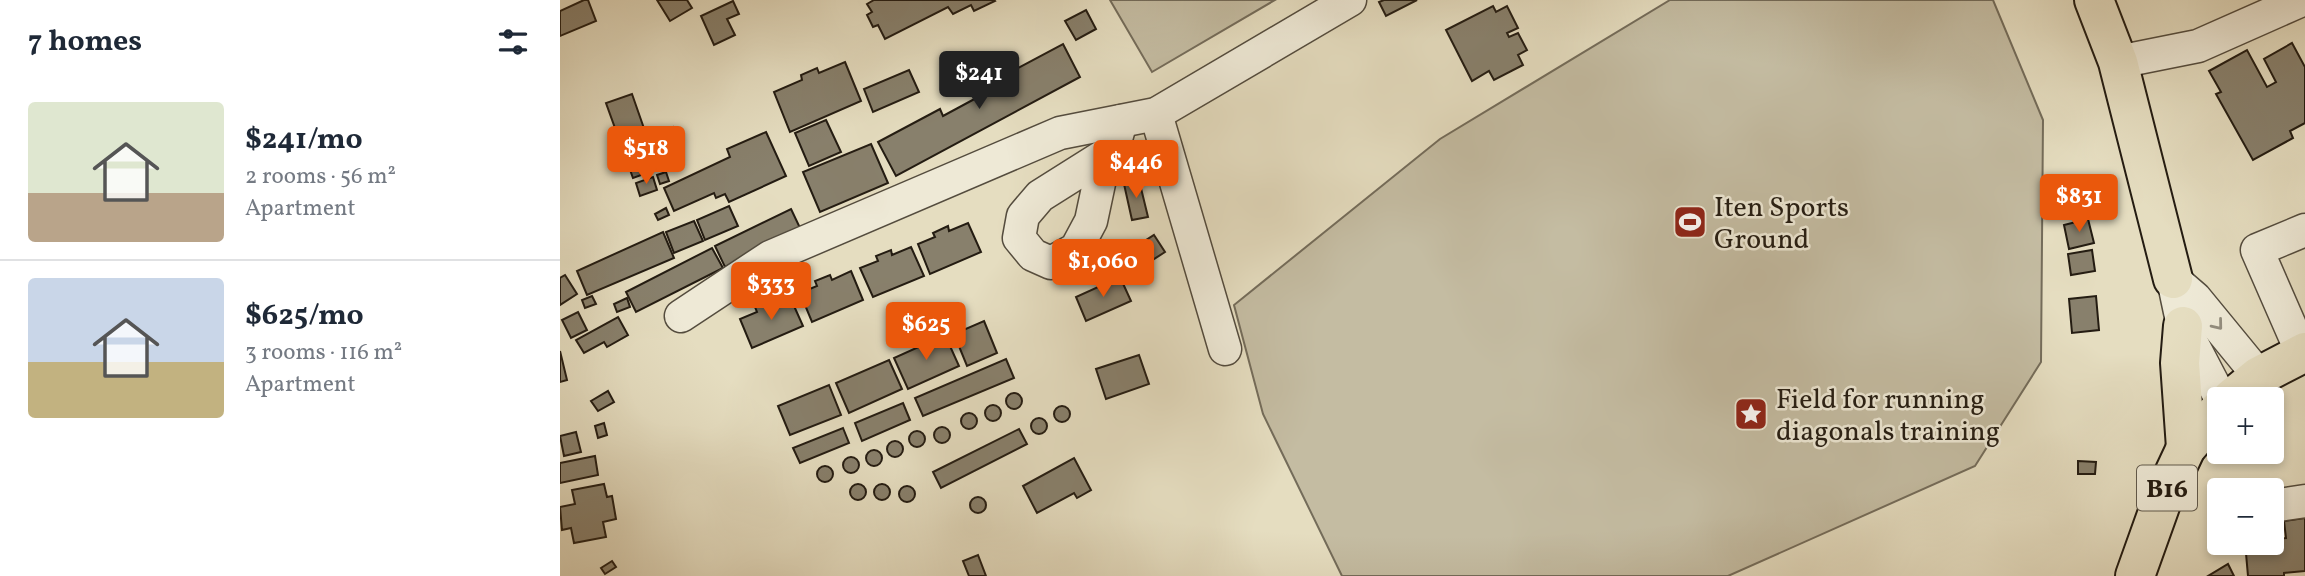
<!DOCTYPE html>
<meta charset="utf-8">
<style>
body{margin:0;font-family:Vollkorn,serif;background:#f6f6f7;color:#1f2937;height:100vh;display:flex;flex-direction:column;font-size:26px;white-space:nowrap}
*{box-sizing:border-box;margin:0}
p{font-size:23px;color:#747a83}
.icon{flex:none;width:38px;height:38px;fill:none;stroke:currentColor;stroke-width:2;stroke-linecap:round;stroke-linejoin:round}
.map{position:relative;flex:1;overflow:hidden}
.sheet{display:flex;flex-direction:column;background:#fff;width:560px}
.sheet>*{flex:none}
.controls{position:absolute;left:1647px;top:387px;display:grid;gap:14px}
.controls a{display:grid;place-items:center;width:77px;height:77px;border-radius:7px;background:#fff;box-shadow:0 4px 10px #0003;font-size:35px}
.price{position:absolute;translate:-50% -60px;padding:0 16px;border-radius:7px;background:#ea580c;color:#fff;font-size:23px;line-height:46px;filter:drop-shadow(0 2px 4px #0008)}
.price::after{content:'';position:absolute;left:50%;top:42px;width:21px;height:16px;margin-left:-10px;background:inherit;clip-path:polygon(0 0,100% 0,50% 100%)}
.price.current{background:#222;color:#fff}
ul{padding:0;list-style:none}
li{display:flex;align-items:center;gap:21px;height:175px;padding:0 28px}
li+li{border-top:2px solid #e0e1e3}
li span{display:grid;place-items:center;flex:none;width:196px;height:140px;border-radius:7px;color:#555}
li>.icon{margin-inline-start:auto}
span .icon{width:84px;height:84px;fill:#fffc;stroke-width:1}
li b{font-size:30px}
h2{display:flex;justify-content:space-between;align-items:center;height:84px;padding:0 28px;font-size:30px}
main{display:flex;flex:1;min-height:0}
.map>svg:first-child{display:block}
</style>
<main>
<section class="sheet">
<h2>7 homes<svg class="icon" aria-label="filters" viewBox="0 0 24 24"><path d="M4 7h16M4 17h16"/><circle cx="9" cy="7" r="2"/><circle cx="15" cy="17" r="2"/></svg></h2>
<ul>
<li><span style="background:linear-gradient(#dfe7d0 65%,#b9a48a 0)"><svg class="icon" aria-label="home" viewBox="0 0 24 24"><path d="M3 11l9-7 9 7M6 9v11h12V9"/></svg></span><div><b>$241/mo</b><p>2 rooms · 56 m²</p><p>Apartment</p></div></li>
<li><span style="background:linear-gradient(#c9d6e8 60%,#c2b280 0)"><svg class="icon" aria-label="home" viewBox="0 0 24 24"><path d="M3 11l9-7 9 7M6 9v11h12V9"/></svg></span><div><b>$625/mo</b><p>3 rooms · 116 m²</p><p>Apartment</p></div></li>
</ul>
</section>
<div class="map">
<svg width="1745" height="576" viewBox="0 0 1745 576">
<rect width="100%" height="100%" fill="#e5ddc0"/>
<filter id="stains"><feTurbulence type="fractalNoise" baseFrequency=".00286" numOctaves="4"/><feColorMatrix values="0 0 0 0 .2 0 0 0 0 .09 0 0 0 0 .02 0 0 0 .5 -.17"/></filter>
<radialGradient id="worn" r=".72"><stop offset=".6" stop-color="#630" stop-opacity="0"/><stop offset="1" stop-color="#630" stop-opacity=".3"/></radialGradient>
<g fill="#c4bca2" stroke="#746c5a" stroke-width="2">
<polygon points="550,0 715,0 592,72"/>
<polygon points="1110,0 1433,0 1483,120 1481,362 1415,466 1168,576 782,576 703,414 674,305 880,139"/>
</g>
<g fill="#88806c" stroke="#241c12" stroke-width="2">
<polygon points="24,0 28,0 36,21 0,36 0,11"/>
<polygon points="97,0 127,0 132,8 110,21"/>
<polygon points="314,0 434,0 435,1 414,11 411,5 393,14 388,7 325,39 318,25 313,27 307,15 312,12 307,4"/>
<polygon points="824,0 857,0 826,16 819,2"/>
<polygon points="173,1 179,14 167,19 175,35 154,45 141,16"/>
<polygon points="933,6 936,12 947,6 958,28 947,33 949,37 958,33 967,50 958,55 963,65 934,80 929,71 912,81 886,30"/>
<polygon points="526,10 536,29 516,40 505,21"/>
<polygon points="1732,43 1745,67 1745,123 1730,131 1733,138 1693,160 1656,94 1661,92 1649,71 1687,50 1707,87 1716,82 1704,59"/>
<polygon points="503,44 520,77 336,176 318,142 380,109 383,116 433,89 430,83"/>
<polygon points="285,62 301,101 230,132 214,92 242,80 241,75 257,68 259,73"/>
<polygon points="349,70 359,92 313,112 304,89"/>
<polygon points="72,94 87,137 113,127 120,148 94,157 98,169 73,178 46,103"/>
<polygon points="266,120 281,152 249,166 235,133"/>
<polygon points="206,132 226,176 169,202 165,194 156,198 154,193 114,211 104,188 170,157 167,149"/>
<polygon points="311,144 328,183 260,212 243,172"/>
<polygon points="577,159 581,175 557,180 554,165"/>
<polygon points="106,172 109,181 100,184 97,175"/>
<polygon points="93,177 97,190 80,196 76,183"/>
<polygon points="579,180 588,217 572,220 564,184"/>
<polygon points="169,206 178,226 145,240 137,220"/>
<polygon points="106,208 109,215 98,220 95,214"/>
<polygon points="231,209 241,230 165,267 155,246"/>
<polygon points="1528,219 1534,243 1509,249 1504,225"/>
<polygon points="134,221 143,241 114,253 106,232"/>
<polygon points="408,223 421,252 370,274 358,244 375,237 373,233 388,226 389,231"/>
<polygon points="103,232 114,258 27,295 17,271"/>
<polygon points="594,235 605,252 580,268 569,251"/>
<polygon points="351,247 364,276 313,297 300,268 318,261 316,256 331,250 332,255"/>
<polygon points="152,248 163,268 76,312 66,292"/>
<polygon points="1532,250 1535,271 1511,275 1508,254"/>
<polygon points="291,271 303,300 252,322 240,293 257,286 255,281 270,275 272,280"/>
<polygon points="5,275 17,294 0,305 0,278"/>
<polygon points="560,277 571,301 526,321 516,297"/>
<polygon points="32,296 36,304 25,308 22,300"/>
<polygon points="1536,296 1539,330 1512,333 1509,299"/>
<polygon points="230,297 243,326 192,348 180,319 197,312 195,307 210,301 211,305"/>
<polygon points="67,298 70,307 57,312 54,304"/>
<polygon points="18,312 27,330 11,338 2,320"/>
<polygon points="58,317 68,335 47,347 44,342 24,353 16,340"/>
<polygon points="424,321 437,353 407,366 394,334"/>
<polygon points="385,335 399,366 348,389 334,358"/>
<polygon points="0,351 7,380 0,382"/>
<polygon points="579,355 589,384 546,399 536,369"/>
<polygon points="446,359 454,378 363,416 355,398"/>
<polygon points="329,360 342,389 289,413 276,383"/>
<polygon points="269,385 281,415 230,435 218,406"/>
<polygon points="48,391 54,402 38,411 31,401"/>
<circle cx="454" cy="401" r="8"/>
<polygon points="343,403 350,420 302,441 295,423"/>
<circle cx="433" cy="413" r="8"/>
<circle cx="502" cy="414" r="8"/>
<circle cx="409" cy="421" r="8"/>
<circle cx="479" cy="426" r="8"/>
<polygon points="44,423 47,435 38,438 35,426"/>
<circle cx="382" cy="435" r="8"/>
<polygon points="283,428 289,443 240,463 233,448"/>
<polygon points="459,429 467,444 381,488 373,472"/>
<circle cx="357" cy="439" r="8"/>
<polygon points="16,432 21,452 4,456 0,436"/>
<circle cx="335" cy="449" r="8"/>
<circle cx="314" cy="458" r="8"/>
<polygon points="35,456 38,475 0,483 0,463"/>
<circle cx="291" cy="465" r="8"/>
<polygon points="514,458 531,490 517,498 514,493 477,513 463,486"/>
<polygon points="1518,461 1536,462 1535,474 1518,474"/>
<circle cx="265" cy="474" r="8"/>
<circle cx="322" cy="492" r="8"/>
<circle cx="298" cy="492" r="8"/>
<polygon points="44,484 47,497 52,496 56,519 43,522 46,537 14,543 11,528 2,530 0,507 15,504 12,490"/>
<circle cx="347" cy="494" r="8"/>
<circle cx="418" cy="505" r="8"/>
<polygon points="1745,518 1745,571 1724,573 1724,576 1688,576 1685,542 1712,542 1712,539 1726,538 1724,521"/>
<polygon points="418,555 426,576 409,576 403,561"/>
<polygon points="52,561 56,567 45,574 41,568"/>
<polygon points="1668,564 1674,576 1648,576"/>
</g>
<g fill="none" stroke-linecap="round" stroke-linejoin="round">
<defs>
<g id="minor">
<polyline points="1558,62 1638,46 1742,0"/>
<polyline points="596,114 665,349"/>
<polyline points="545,155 531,221 516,249 491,263 473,255 459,238 463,216 480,196 553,150 561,121"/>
<polyline points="1613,279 1623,326 1661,399"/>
<polyline points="1613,279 1635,298 1699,376"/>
<polyline points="121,316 210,257 500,133 596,114 790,0"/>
<polyline points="1742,353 1697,250 1745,230"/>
<polyline points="1712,506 1745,501"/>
</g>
<g id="major">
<polyline points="1534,0 1558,62 1613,279"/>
<polyline points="1623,326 1620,363 1626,448"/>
<polyline points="1671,399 1699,376 1745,352"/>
<polyline points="1575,576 1604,495 1626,448 1659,410"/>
</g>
</defs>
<use href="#minor" stroke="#544c3e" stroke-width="35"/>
<use href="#major" stroke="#241c12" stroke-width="42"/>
<use href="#minor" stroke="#eee9d6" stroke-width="32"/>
<use href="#major" stroke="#e5ddc0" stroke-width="38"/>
</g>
<defs><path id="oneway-chevron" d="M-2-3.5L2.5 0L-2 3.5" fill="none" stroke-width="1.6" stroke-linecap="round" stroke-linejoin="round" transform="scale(1.75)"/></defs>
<use stroke="#938d7e" href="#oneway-chevron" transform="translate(1658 325) rotate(51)"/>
<defs>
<symbol id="stadium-square" viewBox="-11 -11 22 22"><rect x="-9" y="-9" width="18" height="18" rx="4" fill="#8f2418" stroke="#eee9d6"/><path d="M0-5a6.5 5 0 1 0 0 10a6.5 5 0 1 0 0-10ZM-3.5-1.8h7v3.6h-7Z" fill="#fff"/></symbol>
<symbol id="sight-square" viewBox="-11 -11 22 22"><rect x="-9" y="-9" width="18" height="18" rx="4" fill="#8f2418" stroke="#eee9d6"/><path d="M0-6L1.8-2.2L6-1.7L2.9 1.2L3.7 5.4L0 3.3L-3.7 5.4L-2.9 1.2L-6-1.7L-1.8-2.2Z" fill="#fff"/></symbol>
</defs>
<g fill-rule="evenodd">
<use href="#stadium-square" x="1111" y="203" width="38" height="38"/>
<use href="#sight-square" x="1172" y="395" width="38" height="38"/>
</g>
<g text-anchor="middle" stroke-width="5" stroke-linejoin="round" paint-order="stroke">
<rect fill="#eee9d6" stroke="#615a4d" stroke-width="2" x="1577" y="465.5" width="60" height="45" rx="5"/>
<g font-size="26" font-weight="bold" fill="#241c12">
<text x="1607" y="497">B16</text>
</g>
<g font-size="28" fill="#241c12" stroke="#eee9d6" text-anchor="start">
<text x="1154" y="216">Iten Sports<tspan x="1154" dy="32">Ground</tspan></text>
<text x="1216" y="408">Field for running<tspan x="1216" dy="32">diagonals training</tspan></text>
</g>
</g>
<rect width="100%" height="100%" filter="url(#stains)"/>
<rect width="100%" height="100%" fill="url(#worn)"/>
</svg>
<div class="controls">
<a>+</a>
<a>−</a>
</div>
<b class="price current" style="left:419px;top:111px">$241</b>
<b class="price" style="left:86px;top:186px">$518</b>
<b class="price" style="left:576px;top:200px">$446</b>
<b class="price" style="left:1519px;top:234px">$831</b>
<b class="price" style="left:543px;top:299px">$1,060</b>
<b class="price" style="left:211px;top:322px">$333</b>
<b class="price" style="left:366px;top:362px">$625</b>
</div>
</main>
